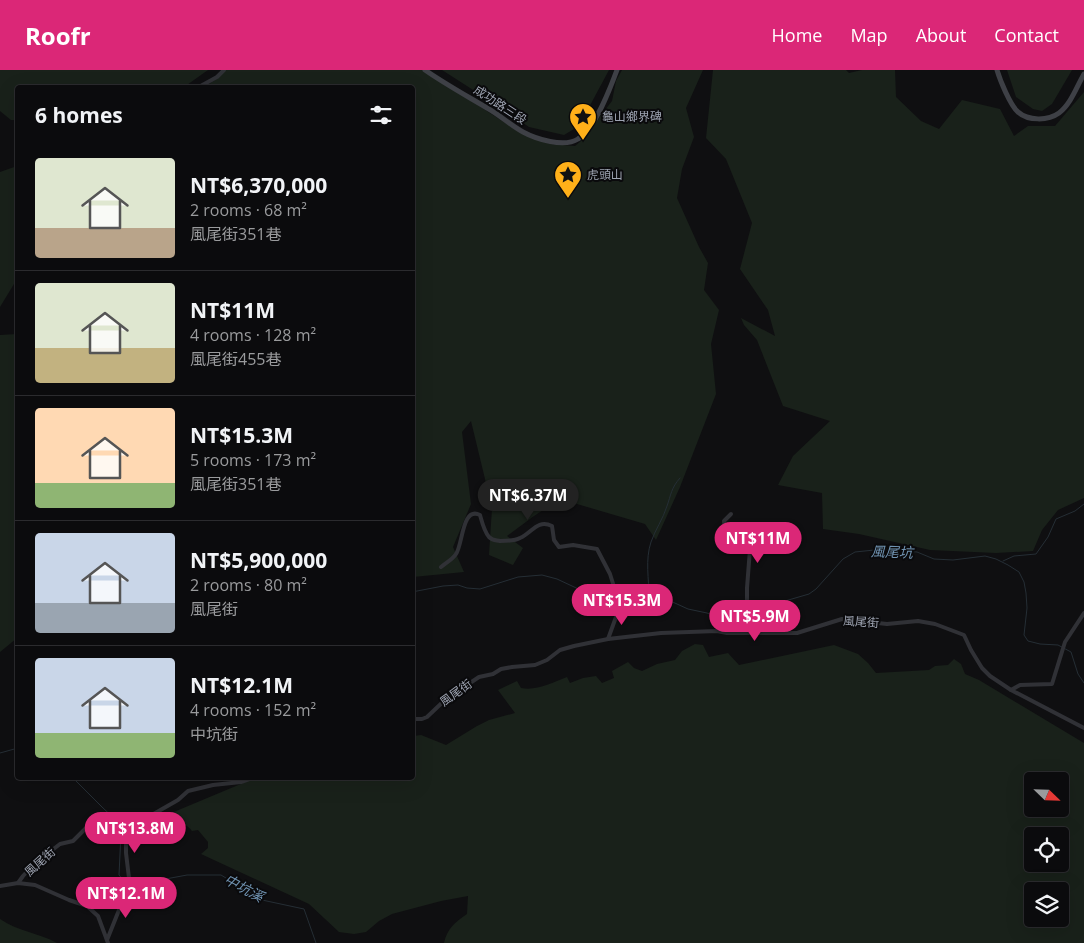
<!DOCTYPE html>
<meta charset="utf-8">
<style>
body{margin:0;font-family:"Open Sans","Noto Sans TC",sans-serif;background:#141416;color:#f1f3f6;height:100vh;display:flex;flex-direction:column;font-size:19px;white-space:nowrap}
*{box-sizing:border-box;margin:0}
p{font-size:16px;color:#9a9b9d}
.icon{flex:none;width:28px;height:28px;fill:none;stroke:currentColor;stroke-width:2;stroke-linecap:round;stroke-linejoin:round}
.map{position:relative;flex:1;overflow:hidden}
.side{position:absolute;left:15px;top:15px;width:400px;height:695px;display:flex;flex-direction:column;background:#0b0b0d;border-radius:5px;box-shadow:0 5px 20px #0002,0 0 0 1px #2b2b2e}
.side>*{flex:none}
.needle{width:32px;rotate:113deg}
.fabs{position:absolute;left:1024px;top:702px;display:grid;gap:10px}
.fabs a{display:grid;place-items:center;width:45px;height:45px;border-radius:5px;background:#0b0b0d;box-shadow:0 5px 20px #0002,0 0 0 1px #2b2b2e;font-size:25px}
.price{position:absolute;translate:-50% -42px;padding:0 11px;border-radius:18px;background:#db2777;color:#fff;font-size:16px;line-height:32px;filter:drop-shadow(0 1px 2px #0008)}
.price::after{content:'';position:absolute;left:50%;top:30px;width:15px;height:11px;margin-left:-8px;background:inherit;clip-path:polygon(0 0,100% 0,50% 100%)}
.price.on{background:#222;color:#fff}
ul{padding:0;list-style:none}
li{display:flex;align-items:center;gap:15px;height:125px;padding:0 20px}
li+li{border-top:1px solid #2b2b2e}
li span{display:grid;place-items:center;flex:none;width:140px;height:100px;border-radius:5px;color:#555}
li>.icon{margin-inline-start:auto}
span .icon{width:60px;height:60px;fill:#fffc;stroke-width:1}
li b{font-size:21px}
h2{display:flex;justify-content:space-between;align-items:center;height:60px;padding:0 20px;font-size:21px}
header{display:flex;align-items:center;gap:30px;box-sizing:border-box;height:70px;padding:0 25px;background:#db2777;color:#fff}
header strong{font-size:24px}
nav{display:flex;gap:28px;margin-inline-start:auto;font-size:18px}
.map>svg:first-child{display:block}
</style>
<header>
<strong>Roofr</strong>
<nav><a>Home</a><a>Map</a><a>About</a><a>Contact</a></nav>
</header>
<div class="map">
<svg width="1084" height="873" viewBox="0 0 1084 873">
<rect width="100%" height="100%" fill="#0f0f11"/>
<g fill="#19211a" fill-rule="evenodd">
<polygon points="0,0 208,0 184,17 18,18 17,50 11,50 0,41"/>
<polygon points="226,0 423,0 521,63 550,74 575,76 581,71 612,31 616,11 622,0 703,0 686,38 694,67 682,99 677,128 699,177 708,193 704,220 719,240 711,274 716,324 680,417 656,470 645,454 560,429 534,446 507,466 523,478 513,495 489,485 492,438 471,351 462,362 471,434 453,477 464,502 413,507 412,18 202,18 217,9"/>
<polygon points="442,0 609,0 579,56 564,65 529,57 495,34"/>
<polygon points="713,0 846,0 849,3 862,0 895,0 896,27 921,51 939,59 962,30 1000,39 1014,66 1028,56 1055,56 1084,22 1084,428 1058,440 1042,460 1033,481 996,483 930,480 859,464 823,459 822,423 778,415 793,386 830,351 783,336 757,270 744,255 741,248 775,266 768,240 740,199 752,153 726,89 706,68"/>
<polygon points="1007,0 1072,0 1052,34 1042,41 1033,39 1016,27"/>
<polygon points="17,96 17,209 0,237 0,102"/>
<polygon points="17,264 17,568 0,582 0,265"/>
<path d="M695 574 703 575 709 587 728 583 739 595 834 575 858 584 868 593 876 603 929 600 935 596 948 595 954 589 961 594 965 604 979 610 1084 673V873H444C447 859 455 852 467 844L468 826 441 831 392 844 379 851 366 862 354 864 339 862 309 834 201 784 208 778V772L198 760 192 761C183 751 180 753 167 758L169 744 255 708H412L413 666 421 665 446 675 477 656 489 650 515 643 498 620 517 611 521 618C537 621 551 613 567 607L570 613 583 608 596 606 602 613 614 608 612 601 628 592 634 598 642 601 657 594 675 590 682 581ZM1032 711H1060V739H1032ZM1032 766H1060V794H1032ZM1032 821H1060V849H1032Z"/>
<path d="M0 849C17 861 39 863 57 873H0Z"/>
</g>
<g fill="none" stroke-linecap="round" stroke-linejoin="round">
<g stroke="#252e35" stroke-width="1">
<polyline points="1003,491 1014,486 1036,484 1048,467 1056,449 1075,441 1084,434"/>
<polyline points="412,522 443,516 458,515 467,518 480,519 518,507 542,505 557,509 587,523 605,528 626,529 653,527 666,529 688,539 707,543 742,556 757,560 766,556 775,540 785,531 809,524 816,519 843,489 855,482 884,479 917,482 934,489 953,490 985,486 996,489 1008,495 1019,502 1024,512 1026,523 1027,538 1024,565 1028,571 1040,574 1058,575 1071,582 1078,604 1084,613"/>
<path d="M649 527C649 509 645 490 651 472 655 460 663 449 667 436 671 425 671 418 680 408"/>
<polyline points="0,683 18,678"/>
<polyline points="73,708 102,737 121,755 121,759"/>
<polyline points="121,763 119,805 124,811 126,812"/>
<polyline points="130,813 133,815 143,815 155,811 187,805 221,805 262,830 304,839 316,873"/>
</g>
<g stroke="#303136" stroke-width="4">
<polyline points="197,18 217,7 224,0"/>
<path d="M731 444 724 451C724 466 736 473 749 475L750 479 747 518V563"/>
<path d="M441 497C446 493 453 489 456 484 463 474 462 436 480 445 482 452 484 461 489 467 493 471 496 470 500 471 507 471 515 471 520 468 532 463 537 449 552 456L554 470 559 477 573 475 597 479 610 504 620 536 608 569"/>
<polyline points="1011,620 1020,615 1052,614 1065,572 1084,543"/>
<polyline points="412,649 422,649 427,647 446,629 479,607 493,604 501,599 512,597 535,595 547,590 560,580 574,576 608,569 661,563 717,561 727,563 797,563 842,549 887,554 918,551 935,554 964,565 971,580 982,598 990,606 1011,620 1084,658"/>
<polyline points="18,813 23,806 33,795 60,774 73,771 87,757 91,757 99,760 116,762 126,762 136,757 143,750 178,730 188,721 213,715 241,712 252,708"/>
<polyline points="0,816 18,813 35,815 69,830 87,836 98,846 108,873"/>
<polyline points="107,870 127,820 129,808 126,783 126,762"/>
</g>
<g stroke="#3e4046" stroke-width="5">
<path d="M425 0C445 14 467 26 487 38 500 45 510 55 523 62 536 69 564 78 578 69 595 59 610 19 617 0"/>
<path d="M997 0C1000 10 1010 35 1018 42 1028 51 1048 51 1059 43 1071 34 1077 16 1084 4"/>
</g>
</g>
<defs>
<symbol id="sight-pin" viewBox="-11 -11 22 30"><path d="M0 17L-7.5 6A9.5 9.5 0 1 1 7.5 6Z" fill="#ffb019" stroke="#0a0a0c"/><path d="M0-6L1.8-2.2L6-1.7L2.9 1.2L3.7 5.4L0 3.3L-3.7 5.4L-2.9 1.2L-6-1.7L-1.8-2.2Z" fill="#111"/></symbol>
</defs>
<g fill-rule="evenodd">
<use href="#sight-pin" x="567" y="31" width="32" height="43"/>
<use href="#sight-pin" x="552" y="89" width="32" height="43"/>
</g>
<g text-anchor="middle" stroke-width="4" stroke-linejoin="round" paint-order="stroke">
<g font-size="12" fill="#9fa5b3" stroke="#0a0a0c">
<text transform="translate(500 35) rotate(33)" y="4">成功路三段</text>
<text transform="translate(861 552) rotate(4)" y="4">風尾街</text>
<text transform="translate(456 623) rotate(-36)" y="4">風尾街</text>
<text transform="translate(40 792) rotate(-42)" y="4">風尾街</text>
</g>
<g font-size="12" fill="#9fa5b3" stroke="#0a0a0c" text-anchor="start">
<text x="602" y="51">龜山鄉界碑</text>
<text x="587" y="109">虎頭山</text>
</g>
<g font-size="14" font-style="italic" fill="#7194b3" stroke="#0a0a0c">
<text transform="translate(892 482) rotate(2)" y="5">風尾坑</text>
<text transform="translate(244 818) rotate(28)" y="5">中坑溪</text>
</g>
</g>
</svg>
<div class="fabs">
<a><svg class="needle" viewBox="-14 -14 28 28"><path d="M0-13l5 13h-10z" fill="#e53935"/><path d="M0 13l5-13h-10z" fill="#9a9b9d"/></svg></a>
<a><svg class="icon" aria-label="locate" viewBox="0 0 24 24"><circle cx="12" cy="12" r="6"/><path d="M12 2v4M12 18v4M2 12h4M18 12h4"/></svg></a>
<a><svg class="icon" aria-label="layers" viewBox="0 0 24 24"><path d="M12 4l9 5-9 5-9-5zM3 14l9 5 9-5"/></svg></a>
</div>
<b class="price on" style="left:528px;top:451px">NT$6.37M</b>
<b class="price" style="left:758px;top:494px">NT$11M</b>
<b class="price" style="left:622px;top:556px">NT$15.3M</b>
<b class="price" style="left:755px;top:572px">NT$5.9M</b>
<b class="price" style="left:135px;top:784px">NT$13.8M</b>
<b class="price" style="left:126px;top:849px">NT$12.1M</b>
<section class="side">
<h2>6 homes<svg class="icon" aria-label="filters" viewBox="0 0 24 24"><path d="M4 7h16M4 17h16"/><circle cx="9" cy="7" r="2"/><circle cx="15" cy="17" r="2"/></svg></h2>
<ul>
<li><span style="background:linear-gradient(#dfe7d0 70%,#b9a48a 0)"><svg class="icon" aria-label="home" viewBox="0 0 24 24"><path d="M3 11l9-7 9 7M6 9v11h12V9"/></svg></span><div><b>NT$6,370,000</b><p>2 rooms · 68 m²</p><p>風尾街351巷</p></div></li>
<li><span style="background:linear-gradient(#dfe7d0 65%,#c2b280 0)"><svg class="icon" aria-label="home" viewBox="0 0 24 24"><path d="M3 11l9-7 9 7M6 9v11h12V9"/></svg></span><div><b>NT$11M</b><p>4 rooms · 128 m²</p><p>風尾街455巷</p></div></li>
<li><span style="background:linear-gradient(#ffd9b3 75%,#8fb573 0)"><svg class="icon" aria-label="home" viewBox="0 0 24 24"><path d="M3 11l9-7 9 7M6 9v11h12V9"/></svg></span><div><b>NT$15.3M</b><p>5 rooms · 173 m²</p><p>風尾街351巷</p></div></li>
<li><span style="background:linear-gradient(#c9d6e8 70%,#9aa5b1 0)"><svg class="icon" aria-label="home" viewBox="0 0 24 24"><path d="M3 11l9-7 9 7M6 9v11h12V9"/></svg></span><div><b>NT$5,900,000</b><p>2 rooms · 80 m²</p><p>風尾街</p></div></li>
<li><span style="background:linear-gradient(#c9d6e8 75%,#8fb573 0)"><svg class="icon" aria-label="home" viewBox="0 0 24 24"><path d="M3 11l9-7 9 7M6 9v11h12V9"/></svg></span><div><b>NT$12.1M</b><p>4 rooms · 152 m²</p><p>中坑街</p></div></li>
</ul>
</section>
</div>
